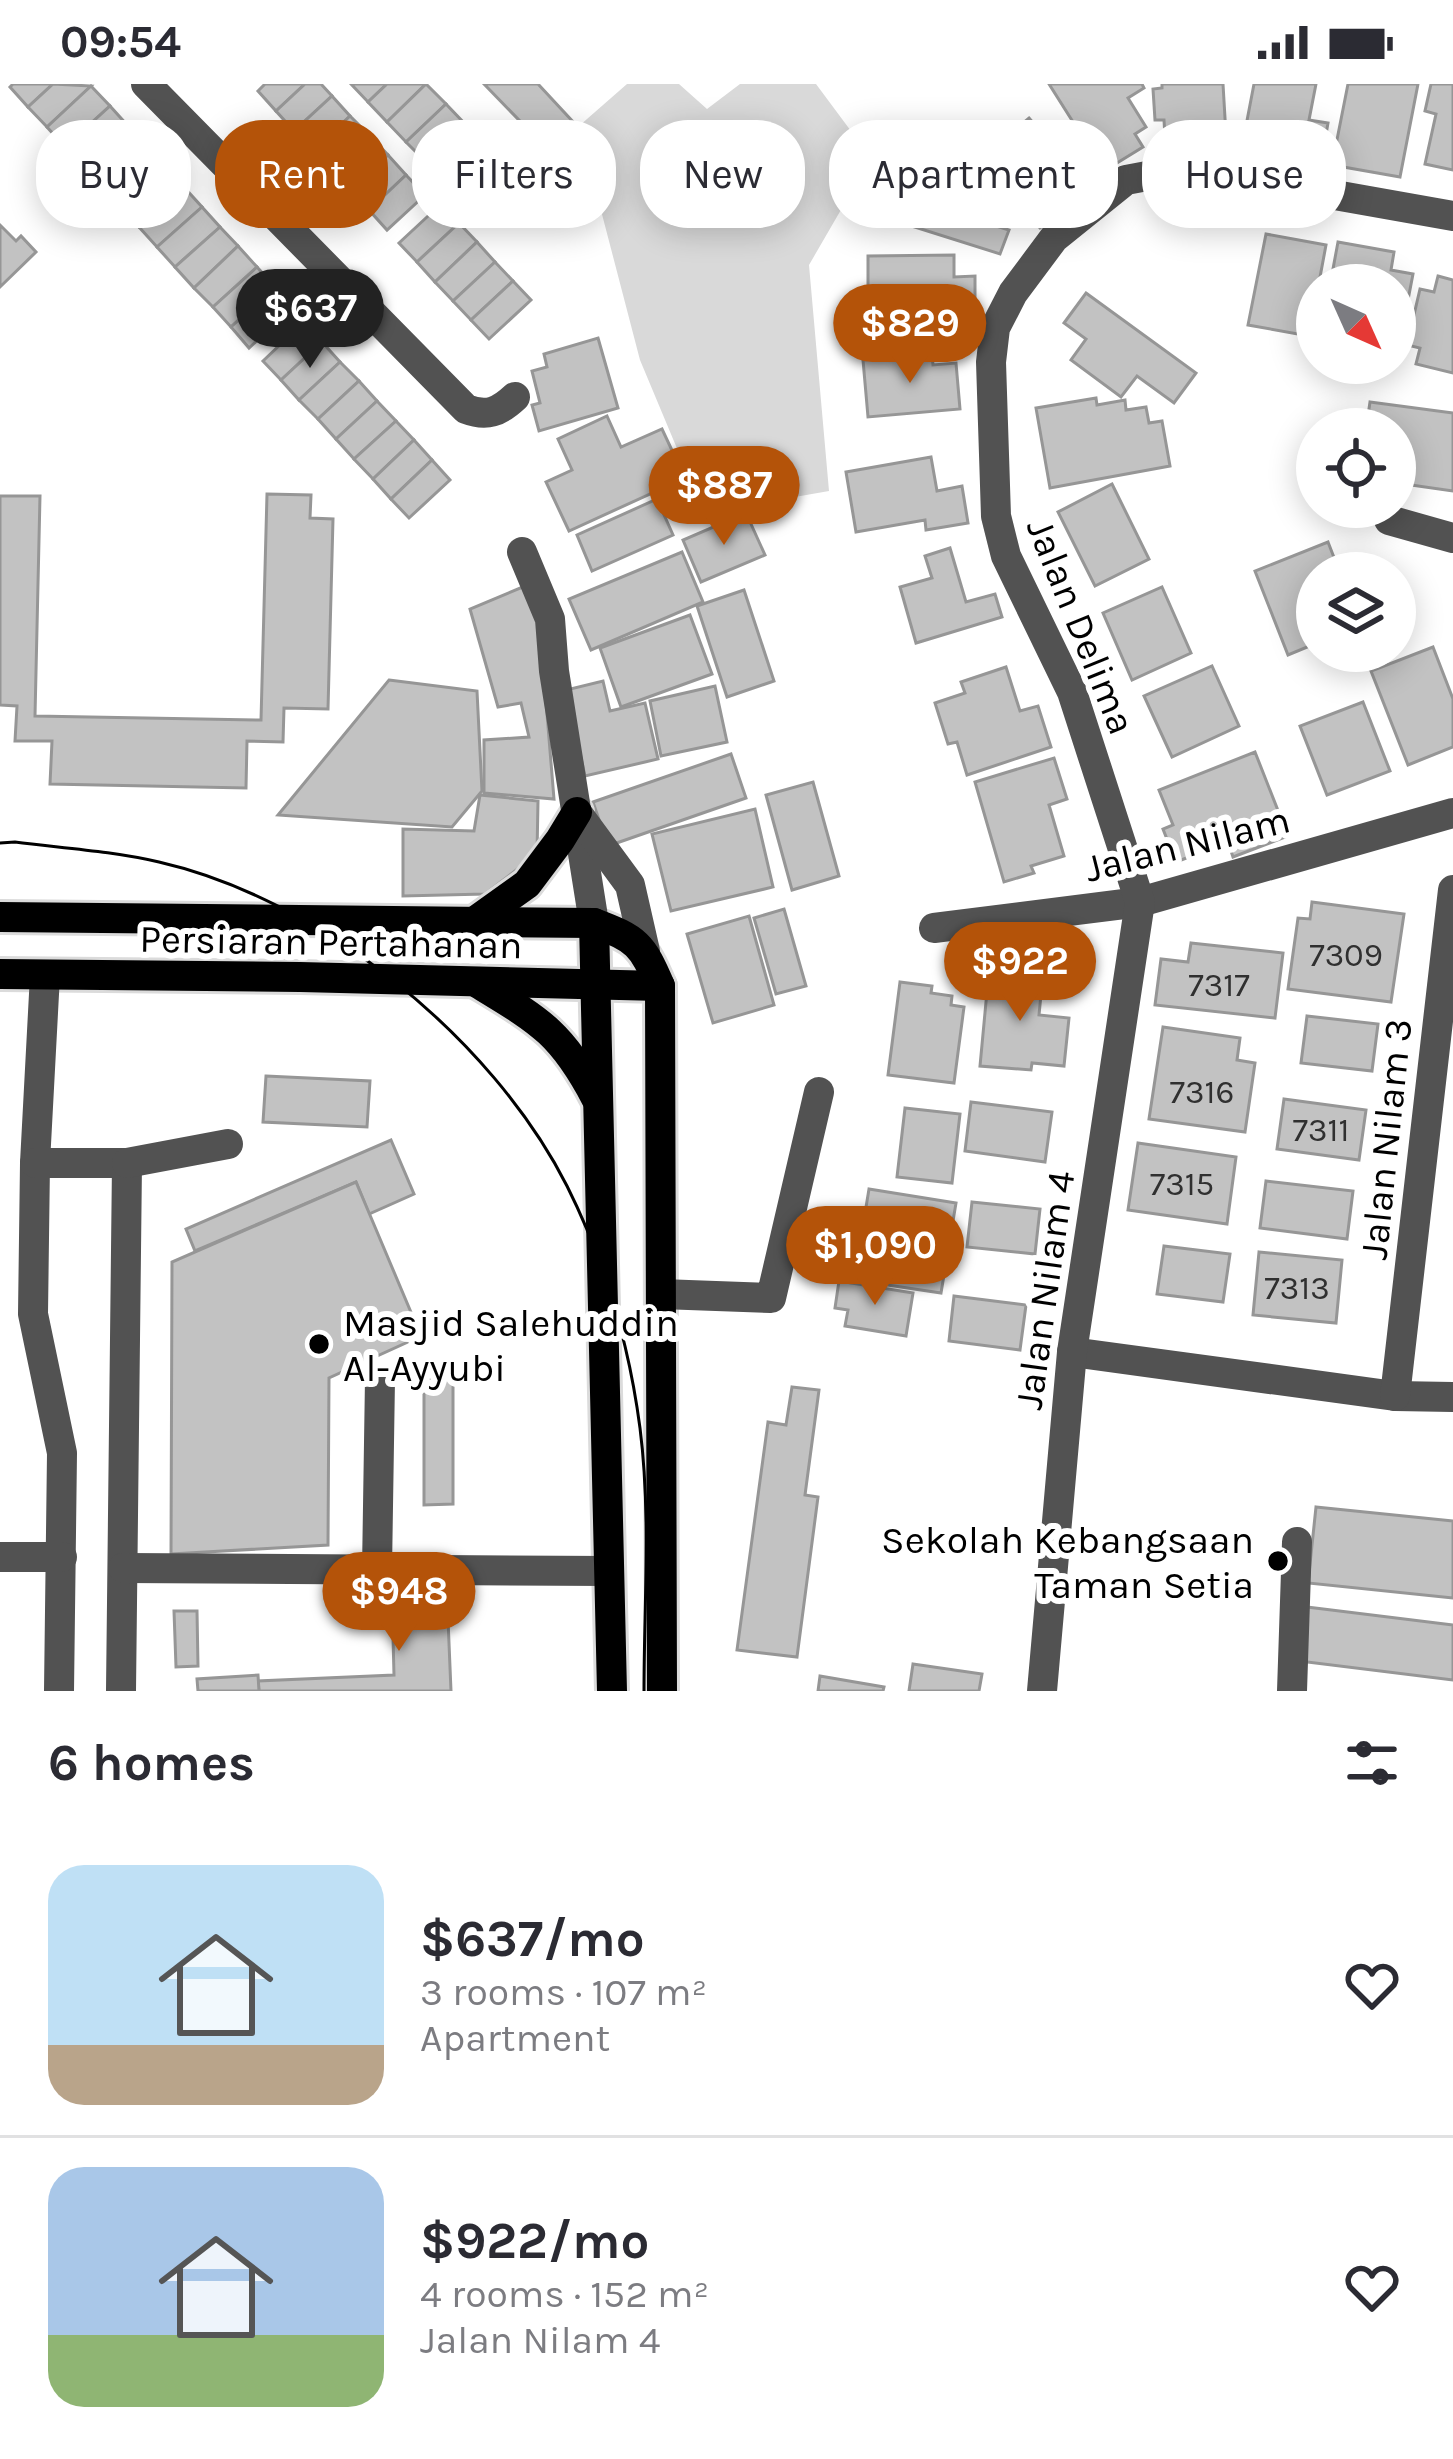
<!DOCTYPE html>
<meta charset="utf-8">
<style>
body{margin:0;font-family:Karla,sans-serif;background:#f7f7f7;color:#2b2b33;height:100vh;display:flex;flex-direction:column;font-size:45px;white-space:nowrap}
*{box-sizing:border-box;margin:0}
p{font-size:39px;color:#7c7c81}
.icon{flex:none;width:66px;height:66px;fill:none;stroke:currentColor;stroke-width:2;stroke-linecap:round;stroke-linejoin:round}
.map{position:relative;height:1607px;overflow:hidden}
.panel{display:flex;flex-direction:column;background:#fff;flex:1}
.panel>*{flex:none}
.guide{position:absolute;left:36px;top:36px;width:1383px;height:108px;display:flex;gap:24px}
.needle{width:78px;rotate:135deg}
.tools{position:absolute;left:1296px;top:180px;display:grid;gap:24px}
.tools a{display:grid;place-items:center;width:120px;height:120px;border-radius:50%;background:#fff;box-shadow:0 6px 30px #0003;font-size:60px}
.price{position:absolute;translate:-50% -102px;padding:0 27px;border-radius:42px;background:#b45309;color:#fff;font-size:39px;line-height:78px;filter:drop-shadow(0 3px 6px #0008)}
.price::after{content:'';position:absolute;left:50%;top:72px;width:36px;height:27px;margin-left:-18px;background:inherit;clip-path:polygon(0 0,100% 0,50% 100%)}
.price.selected{background:#222;color:#fff}
ul{padding:0;list-style:none}
li{display:flex;align-items:center;gap:36px;height:300px;padding:0 48px}
li+li{border-top:3px solid #e1e1e2}
li span{display:grid;place-items:center;flex:none;width:336px;height:240px;border-radius:36px;color:#555}
li>.icon{margin-inline-start:auto}
span .icon{width:144px;height:144px;fill:#fffc;stroke-width:1}
li b{font-size:51px}
h2{display:flex;justify-content:space-between;align-items:center;height:144px;padding:0 48px;font-size:51px}
.pill{padding:0 42px;border-radius:48px;background:#fff;box-shadow:0 6px 30px #0003;font-size:42px;line-height:108px}
.pill.selected{background:#b45309;color:#fff}
.status{display:flex;justify-content:space-between;align-items:center;height:84px;padding:0 60px;background:#fff;direction:ltr}
.status svg{height:33px;fill:currentColor}
.map>svg:first-child{display:block}
</style>
<div class="status"><b>09:54</b><svg viewBox="0 0 49 12"><path d="M0 12V9h3v3zM5 12V6h3v6zM10 12V3h3v9zM15 12V0h3v12zM26 1h20v11H26zM47 4h2v5h-2z"/></svg></div>
<div class="map">
<svg width="1453" height="1607" viewBox="0 0 1453 1607">
<rect width="100%" height="100%" fill="#fff"/>
<polygon fill="#d9d9d9" points="627,0 679,0 707,25 740,0 816,0 871,74 809,181 829,407 704,429 640,276 579,42"/>
<g fill="#c2c2c2" stroke="#969696" stroke-width="3">
<polygon points="13,0 53,0 28,23 10,3"/>
<polygon points="53,0 91,2 47,43 28,23"/>
<polygon points="265,0 305,0 276,27 258,7"/>
<polygon points="305,0 321,0 332,12 294,47 276,27"/>
<polygon points="351,0 387,0 368,18"/>
<polygon points="387,0 426,0 387,38 368,18"/>
<polygon points="426,0 446,20 406,58 387,38"/>
<polygon points="484,0 538,0 576,41 549,67"/>
<polygon points="1049,0 1142,0 1144,4 1128,14 1146,43 1135,50 1143,63 1104,87"/>
<polygon points="1162,0 1223,0 1227,68 1166,71 1164,36 1155,36 1153,5 1162,4"/>
<polygon points="1254,0 1316,0 1309,36 1328,39 1320,85 1257,74 1260,50 1245,47"/>
<polygon points="1348,0 1418,0 1400,93 1332,81"/>
<polygon points="1431,0 1453,0 1453,86 1425,80 1436,30 1425,27"/>
<polygon points="91,2 110,22 65,63 47,43"/>
<polygon points="332,12 350,32 313,67 294,47"/>
<polygon points="446,20 465,40 425,77 406,58"/>
<polygon points="110,22 128,42 83,83 65,63"/>
<polygon points="350,32 369,51 332,87 313,67"/>
<polygon points="1029,34 1067,79 1038,104 1058,129 1040,144 997,95 1002,91 985,71"/>
<polygon points="465,40 483,60 444,97 425,77"/>
<polygon points="128,42 146,62 102,103 83,83"/>
<polygon points="369,51 388,71 350,107 332,87"/>
<polygon points="146,62 165,82 120,123 102,103"/>
<polygon points="388,71 406,91 369,126 350,107"/>
<polygon points="922,80 988,101 977,136 1009,146 1000,170 902,139"/>
<polygon points="165,82 183,102 139,143 120,123"/>
<polygon points="406,91 425,111 387,146 369,126"/>
<polygon points="183,102 202,123 157,163 139,143"/>
<polygon points="441,120 459,139 417,178 399,159"/>
<polygon points="202,123 220,143 175,183 157,163"/>
<polygon points="459,139 477,158 435,198 417,178"/>
<polygon points="0,141 16,157 21,152 36,168 0,203"/>
<polygon points="220,143 238,162 194,204 175,183"/>
<polygon points="1266,150 1326,161 1309,252 1248,241"/>
<polygon points="477,158 495,178 453,217 435,198"/>
<polygon points="1338,158 1394,168 1391,186 1413,190 1402,247 1395,245 1395,201 1330,201"/>
<polygon points="238,162 257,183 213,223 194,204"/>
<polygon points="954,171 954,193 975,192 975,233 868,234 868,172"/>
<polygon points="495,178 513,197 471,236 453,217"/>
<polygon points="257,183 275,203 231,243 213,223"/>
<polygon points="1438,192 1453,196 1453,289 1416,280 1420,264 1407,261 1420,205 1434,208"/>
<polygon points="513,197 531,216 489,255 471,236"/>
<polygon points="275,203 294,222 249,264 231,243"/>
<polygon points="1086,209 1196,289 1174,319 1137,292 1121,313 1071,276 1086,255 1064,239"/>
<polygon points="304,238 322,258 281,296 263,277"/>
<polygon points="598,254 618,324 539,347 532,321 540,319 532,287 547,283 544,270"/>
<polygon points="322,258 340,278 299,316 281,296"/>
<polygon points="932,270 933,281 956,279 960,325 868,333 863,276"/>
<polygon points="340,278 359,297 318,335 299,316"/>
<polygon points="359,297 377,317 336,355 318,335"/>
<polygon points="1096,314 1097,321 1125,316 1126,326 1146,323 1149,339 1162,337 1170,382 1050,404 1036,324"/>
<polygon points="377,317 396,337 354,375 336,355"/>
<polygon points="1370,318 1453,329 1453,407 1404,400 1408,372 1395,370 1395,345 1366,345"/>
<polygon points="607,332 621,363 662,345 685,394 569,447 546,398 572,386 558,355"/>
<polygon points="396,337 414,356 373,395 354,375"/>
<polygon points="414,356 432,376 391,415 373,395"/>
<polygon points="931,373 937,407 962,402 968,439 926,446 925,436 856,448 846,388"/>
<polygon points="432,376 450,396 409,434 391,415"/>
<polygon points="1112,400 1149,475 1095,502 1058,428"/>
<polygon points="267,410 311,411 310,434 333,435 328,625 284,624 283,658 247,657 246,704 50,700 52,657 15,657 17,622 0,621 0,412 40,412 35,632 261,636"/>
<polygon points="657,415 673,451 592,487 577,451"/>
<polygon points="746,429 765,471 701,498 683,456"/>
<polygon points="1328,458 1340,489 1317,489 1317,559 1288,571 1255,487"/>
<polygon points="950,464 966,518 995,510 1002,533 916,559 900,503 932,494 925,472"/>
<polygon points="682,468 703,518 591,566 569,515"/>
<polygon points="525,502 540,545 554,715 484,709 484,656 529,653 521,619 498,623 470,525"/>
<polygon points="1162,503 1191,569 1132,596 1103,529"/>
<polygon points="744,506 774,597 727,613 697,522"/>
<polygon points="690,531 712,590 621,623 600,564"/>
<polygon points="1433,563 1453,615 1453,663 1408,681 1371,587"/>
<polygon points="1212,582 1239,642 1172,673 1144,612"/>
<polygon points="1006,583 1020,627 1038,622 1051,663 967,691 957,658 948,660 935,619 965,609 961,598"/>
<polygon points="389,596 477,607 482,707 452,743 278,731"/>
<polygon points="603,597 610,627 645,619 658,675 585,692 566,606"/>
<polygon points="715,602 727,658 661,672 650,617"/>
<polygon points="1363,618 1390,687 1327,711 1300,642"/>
<polygon points="1255,668 1288,752 1233,773 1228,758 1176,778 1163,745 1173,741 1159,706"/>
<polygon points="731,670 746,714 608,762 593,718"/>
<polygon points="1054,674 1067,715 1049,721 1064,772 1031,782 1034,789 1004,798 975,698"/>
<polygon points="813,698 839,792 792,806 766,711"/>
<polygon points="480,711 538,717 537,770 485,810 403,812 403,745 474,747"/>
<polygon points="755,725 773,803 671,827 652,750"/>
<polygon points="1312,818 1404,830 1391,918 1288,905 1298,834 1310,835"/>
<polygon points="784,825 806,902 776,910 754,834"/>
<polygon points="749,832 774,921 713,939 687,850"/>
<polygon points="1191,859 1283,869 1275,934 1155,921 1161,875 1188,878"/>
<polygon points="989,886 1043,890 1039,931 1069,934 1064,982 1032,979 1031,986 980,982"/>
<polygon points="900,898 932,902 931,909 952,912 951,921 964,923 954,999 888,991"/>
<polygon points="1307,932 1378,940 1372,987 1301,979"/>
<polygon points="1163,943 1240,954 1237,976 1255,979 1245,1048 1149,1035"/>
<polygon points="266,992 370,997 367,1043 263,1038"/>
<polygon points="1284,1015 1366,1026 1359,1076 1277,1065"/>
<polygon points="971,1018 1052,1028 1045,1078 965,1067"/>
<polygon points="905,1024 960,1030 952,1099 897,1093"/>
<polygon points="391,1056 414,1110 369,1130 356,1098 195,1167 186,1145"/>
<polygon points="1138,1059 1236,1073 1227,1140 1128,1126"/>
<polygon points="1266,1097 1353,1107 1347,1155 1260,1144"/>
<polygon points="356,1098 421,1252 329,1294 328,1461 171,1470 172,1178"/>
<polygon points="869,1105 956,1119 941,1209 854,1196"/>
<polygon points="972,1118 1040,1125 1035,1170 967,1163"/>
<polygon points="1164,1162 1230,1170 1223,1218 1157,1210"/>
<polygon points="1259,1168 1342,1176 1336,1239 1253,1231"/>
<polygon points="839,1197 913,1209 906,1252 845,1242 848,1226 835,1224"/>
<polygon points="954,1212 1026,1221 1020,1266 949,1257"/>
<polygon points="424,1279 453,1279 453,1420 424,1421"/>
<polygon points="792,1303 819,1306 805,1411 818,1413 797,1573 737,1566 768,1338 786,1341"/>
<polygon points="1316,1423 1453,1437 1453,1514 1308,1499"/>
<polygon points="447,1511 451,1607 259,1607 258,1597 394,1591 392,1514"/>
<polygon points="1307,1523 1453,1541 1453,1596 1299,1577"/>
<polygon points="174,1527 197,1527 198,1582 176,1583"/>
<polygon points="913,1580 982,1590 979,1607 909,1607"/>
<polygon points="258,1591 259,1607 198,1607 197,1595"/>
<polygon points="820,1592 884,1603 883,1607 818,1607"/>
</g>
<g fill="none" stroke-linecap="round" stroke-linejoin="round">
<defs>
<g id="major">
<path d="M0 833 594 839C637 855 642 860 660 902L662 1607"/>
<polyline points="474,838 527,800 560,756 577,728"/>
<polyline points="594,839 612,1607"/>
<polyline points="0,890 300,893 660,902"/>
<path d="M479 900C540 937 562 949 596 1014"/>
</g>
</defs>
<use href="#major" stroke="#dbdbdb" stroke-width="36"/>
<g stroke="#525252" stroke-width="30">
<path d="M146 0 466 325C487 333 499 328 515 313"/>
<polyline points="1389,436 1453,454"/>
<polyline points="522,468 550,535 554,587 594,839"/>
<polyline points="580,733 630,801 645,867"/>
<polyline points="934,844 1140,818 1453,729"/>
<polyline points="45,891 35,1079 33,1230 62,1369 59,1607"/>
<polyline points="35,1079 127,1079 121,1607"/>
<polyline points="127,1079 228,1060"/>
<polyline points="661,1210 771,1214 819,1008"/>
<polyline points="1072,1268 1395,1312 1453,1313"/>
<polyline points="1395,1312 1453,806"/>
<polyline points="0,1473 62,1473"/>
<polyline points="123,1484 609,1487"/>
<polyline points="377,1486 380,1295"/>
<polyline points="1042,1607 1072,1268 1140,818 1072,608 1006,472 996,432 991,278 995,244 1013,209 1054,154 1126,96 1163,89 1199,87 1453,132"/>
<polyline points="1292,1607 1297,1458"/>
</g>
<use href="#major" stroke="#000" stroke-width="30"/>
<path stroke="#000" stroke-width="3" d="M0 759 15 758C62 764 112 767 159 778 321 815 492 954 567 1102 605 1178 629 1260 640 1344 651 1430 644 1520 644 1607"/>
</g>
<g fill="#000" stroke="#fff" stroke-width="4.5">
<circle cx="319" cy="1260" r="12"/>
<circle cx="1278" cy="1477" r="12"/>
</g>
<g text-anchor="middle" stroke-width="12" stroke-linejoin="round" paint-order="stroke">
<g font-size="33" fill="#303030">
<text x="1346" y="882">7309</text>
<text x="1219" y="912">7317</text>
<text x="1202" y="1019">7316</text>
<text x="1321" y="1057">7311</text>
<text x="1182" y="1111">7315</text>
<text x="1297" y="1215">7313</text>
</g>
<g font-size="39" fill="#000" stroke="#fff">
<text transform="translate(1082 542) rotate(68)" y="14">Jalan Delima</text>
<text transform="translate(1187 759) rotate(-14)" y="14">Jalan Nilam</text>
<text transform="translate(331 857) rotate(1)" y="14">Persiaran Pertahanan</text>
<text transform="translate(1385 1055) rotate(-84)" y="14">Jalan Nilam 3</text>
<text transform="translate(1044 1206) rotate(-82)" y="14">Jalan Nilam 4</text>
</g>
<g font-size="39" fill="#000" stroke="#fff" text-anchor="start">
<text x="343" y="1252">Masjid Salehuddin<tspan x="343" dy="45">Al-Ayyubi</tspan></text>
<text x="1254" y="1469" text-anchor="end">Sekolah Kebangsaan<tspan x="1254" dy="45">Taman Setia</tspan></text>
</g>
</g>
</svg>
<div class="tools">
<a><svg class="needle" viewBox="-14 -14 28 28"><path d="M0-13l5 13h-10z" fill="#e53935"/><path d="M0 13l5-13h-10z" fill="#7c7c81"/></svg></a>
<a><svg class="icon" aria-label="locate" viewBox="0 0 24 24"><circle cx="12" cy="12" r="6"/><path d="M12 2v4M12 18v4M2 12h4M18 12h4"/></svg></a>
<a><svg class="icon" aria-label="layers" viewBox="0 0 24 24"><path d="M12 4l9 5-9 5-9-5zM3 14l9 5 9-5"/></svg></a>
</div>
<b class="price selected" style="left:310px;top:287px">$637</b>
<b class="price" style="left:910px;top:302px">$829</b>
<b class="price" style="left:724px;top:464px">$887</b>
<b class="price" style="left:1020px;top:940px">$922</b>
<b class="price" style="left:875px;top:1224px">$1,090</b>
<b class="price" style="left:399px;top:1570px">$948</b>
<div class="guide">
<a class="pill">Buy</a>
<a class="pill selected">Rent</a>
<a class="pill">Filters</a>
<a class="pill">New</a>
<a class="pill">Apartment</a>
<a class="pill">House</a>
</div>
</div>
<section class="panel">
<h2>6 homes<svg class="icon" aria-label="filters" viewBox="0 0 24 24"><path d="M4 7h16M4 17h16"/><circle cx="9" cy="7" r="2"/><circle cx="15" cy="17" r="2"/></svg></h2>
<ul>
<li><span style="background:linear-gradient(#bfe0f5 75%,#b9a48a 0)"><svg class="icon" aria-label="home" viewBox="0 0 24 24"><path d="M3 11l9-7 9 7M6 9v11h12V9"/></svg></span><div><b>$637/mo</b><p>3 rooms · 107 m²</p><p>Apartment</p></div><svg class="icon" aria-label="heart" viewBox="0 0 24 24"><path d="M12 20l-8-8c-3-5 5-10 8-4 3-6 11-1 8 4z"/></svg></li>
<li><span style="background:linear-gradient(#a9c7e8 70%,#8fb573 0)"><svg class="icon" aria-label="home" viewBox="0 0 24 24"><path d="M3 11l9-7 9 7M6 9v11h12V9"/></svg></span><div><b>$922/mo</b><p>4 rooms · 152 m²</p><p>Jalan Nilam 4</p></div><svg class="icon" aria-label="heart" viewBox="0 0 24 24"><path d="M12 20l-8-8c-3-5 5-10 8-4 3-6 11-1 8 4z"/></svg></li>
</ul>
</section>
